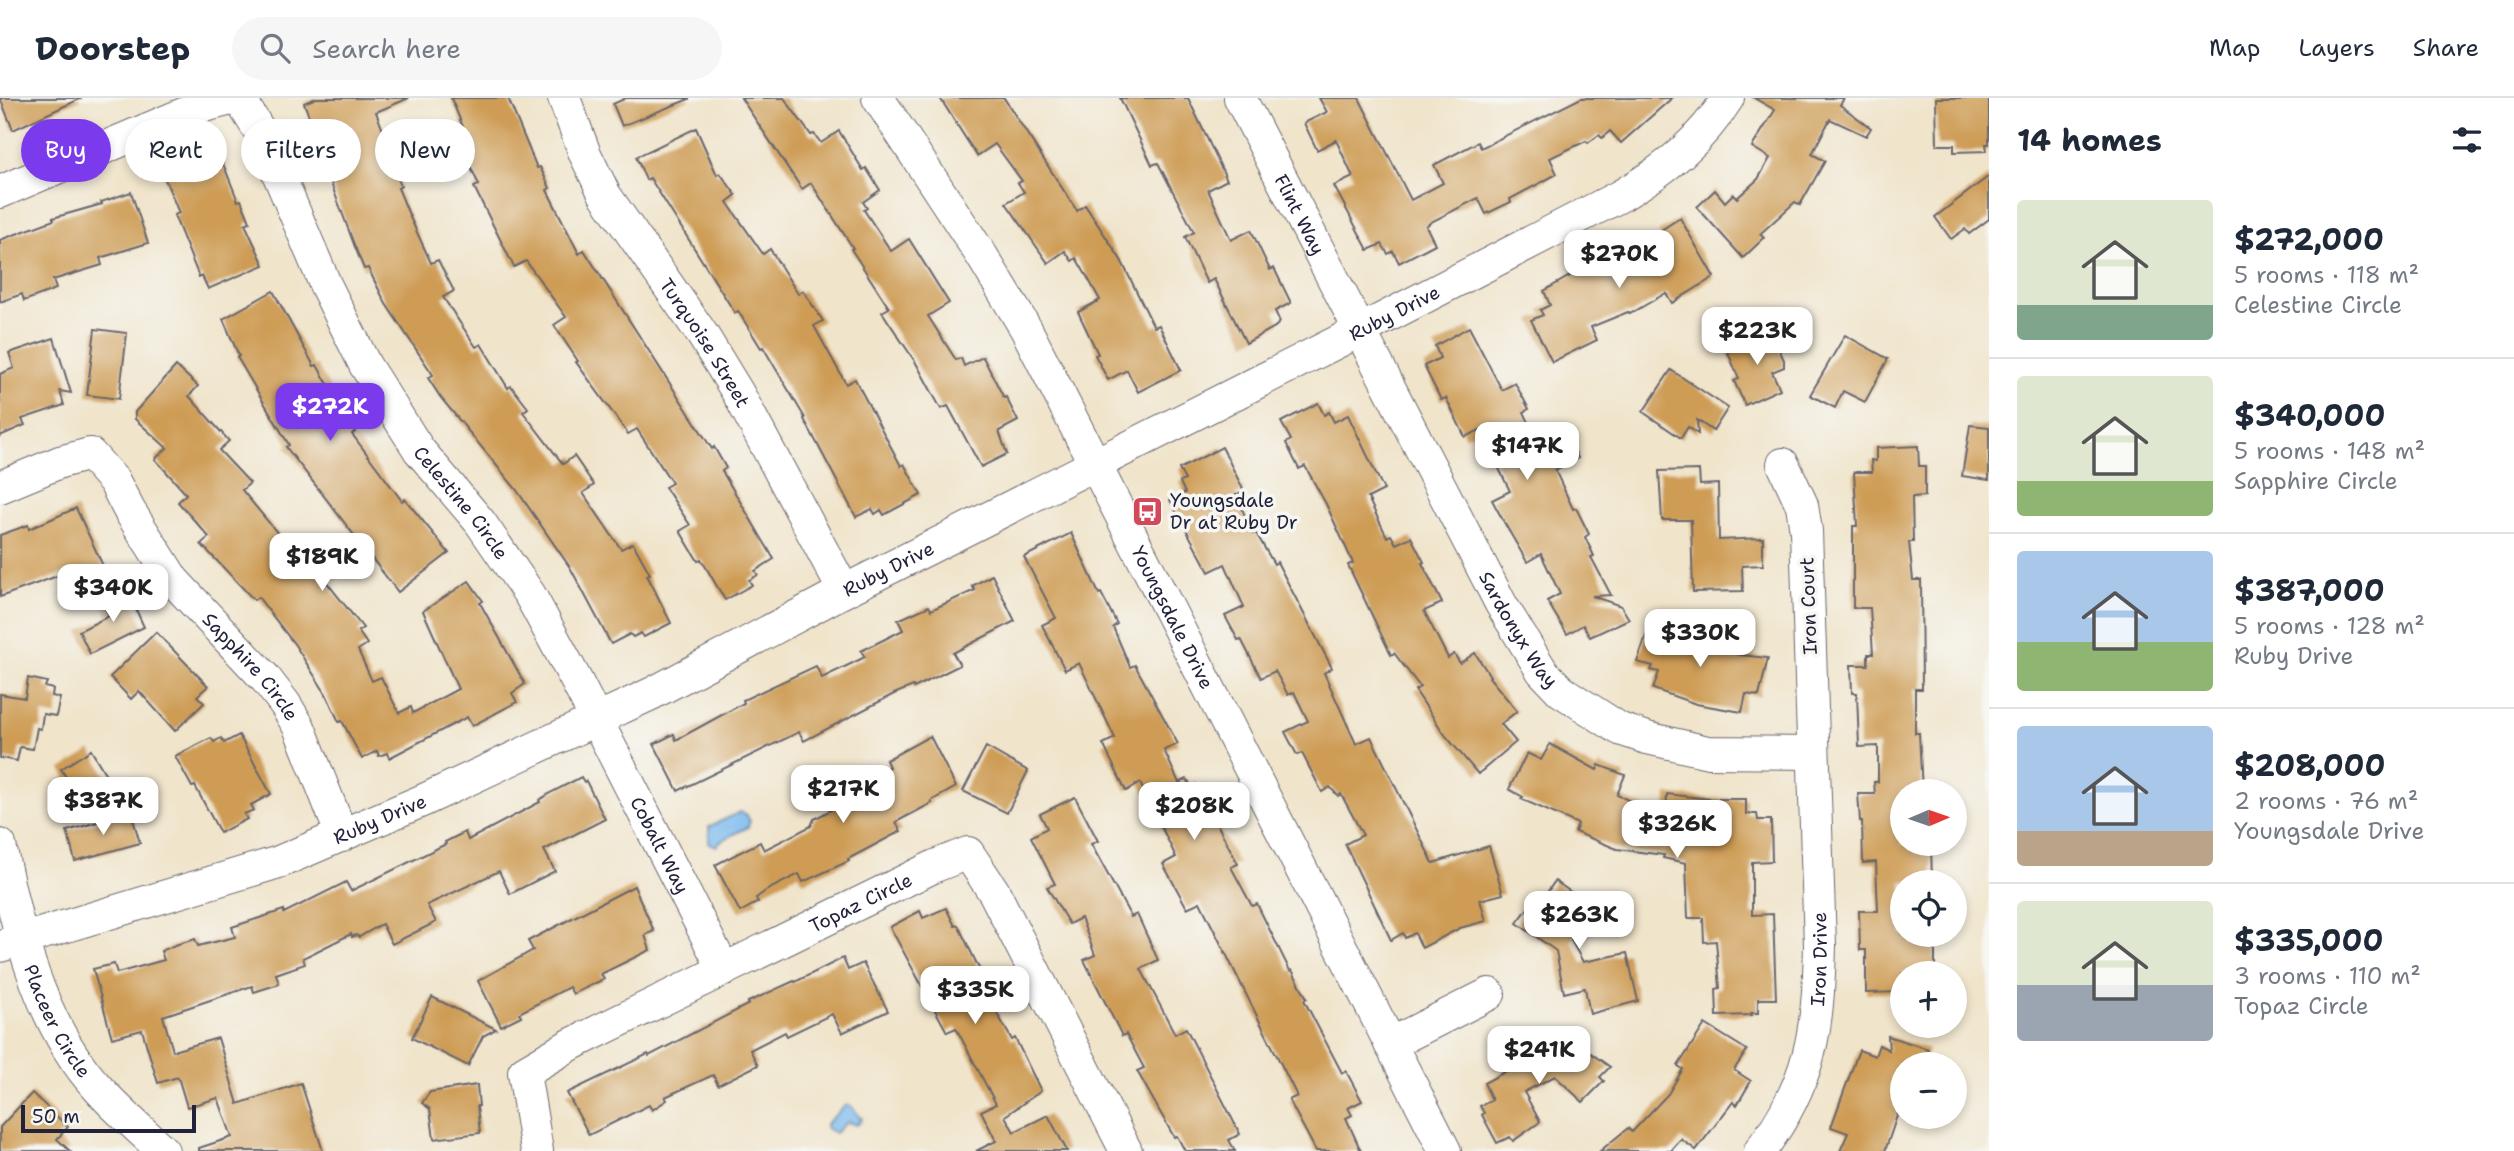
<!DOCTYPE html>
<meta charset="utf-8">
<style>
body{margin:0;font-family:"Shantell Sans",sans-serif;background:#f6f6f7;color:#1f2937;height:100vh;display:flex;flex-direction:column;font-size:26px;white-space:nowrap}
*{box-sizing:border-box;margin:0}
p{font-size:23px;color:#747a83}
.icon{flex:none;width:38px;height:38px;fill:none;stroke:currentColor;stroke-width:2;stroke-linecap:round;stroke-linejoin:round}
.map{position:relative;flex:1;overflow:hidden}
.panel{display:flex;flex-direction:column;background:#fff;width:525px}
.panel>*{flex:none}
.top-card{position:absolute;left:21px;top:21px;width:665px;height:63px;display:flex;gap:14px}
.needle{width:46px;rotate:88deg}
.tools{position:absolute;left:1890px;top:681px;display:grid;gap:14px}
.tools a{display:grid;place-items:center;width:77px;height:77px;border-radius:50%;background:#fff;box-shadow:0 4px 10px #0003;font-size:35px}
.scale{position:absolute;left:21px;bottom:18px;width:175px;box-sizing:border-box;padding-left:7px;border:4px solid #22223b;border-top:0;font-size:19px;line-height:24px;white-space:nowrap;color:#22223b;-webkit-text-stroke:5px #f6f6f2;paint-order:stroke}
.price{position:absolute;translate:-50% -60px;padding:0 16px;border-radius:14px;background:#fff;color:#222;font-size:23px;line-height:46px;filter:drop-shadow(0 2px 4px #0008)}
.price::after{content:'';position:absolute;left:50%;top:42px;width:21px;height:16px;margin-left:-10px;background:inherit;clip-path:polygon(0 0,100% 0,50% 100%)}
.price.active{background:#7c3aed;color:#fff}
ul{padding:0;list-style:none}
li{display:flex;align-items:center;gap:21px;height:175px;padding:0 28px}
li+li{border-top:2px solid #e0e1e3}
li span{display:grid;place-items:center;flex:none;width:196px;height:140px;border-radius:7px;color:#555}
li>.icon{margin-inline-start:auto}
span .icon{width:84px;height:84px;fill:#fffc;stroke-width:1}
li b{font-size:30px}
h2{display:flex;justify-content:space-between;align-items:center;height:84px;padding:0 28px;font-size:30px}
.tag{padding:0 24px;border-radius:32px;background:#fff;box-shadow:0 4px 10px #0003;font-size:24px;line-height:63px}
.tag.active{background:#7c3aed;color:#fff}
header{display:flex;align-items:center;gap:42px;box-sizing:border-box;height:98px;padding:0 35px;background:#fff;border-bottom:2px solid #e0e1e3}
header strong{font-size:33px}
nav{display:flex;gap:38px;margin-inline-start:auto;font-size:24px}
.search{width:490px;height:63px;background:#f6f6f7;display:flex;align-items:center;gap:18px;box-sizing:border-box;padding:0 24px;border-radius:38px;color:#747a83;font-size:26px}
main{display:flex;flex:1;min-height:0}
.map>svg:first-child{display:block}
</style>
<header>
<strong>Doorstep</strong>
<div class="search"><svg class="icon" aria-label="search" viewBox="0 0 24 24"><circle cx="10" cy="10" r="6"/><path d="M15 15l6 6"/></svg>Search here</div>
<nav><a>Map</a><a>Layers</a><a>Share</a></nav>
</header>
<main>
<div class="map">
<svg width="1989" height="1053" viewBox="0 0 1989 1053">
<rect width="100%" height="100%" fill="#f6f6f2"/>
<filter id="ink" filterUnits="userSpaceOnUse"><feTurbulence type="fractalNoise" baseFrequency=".0143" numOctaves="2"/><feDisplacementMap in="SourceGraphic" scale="14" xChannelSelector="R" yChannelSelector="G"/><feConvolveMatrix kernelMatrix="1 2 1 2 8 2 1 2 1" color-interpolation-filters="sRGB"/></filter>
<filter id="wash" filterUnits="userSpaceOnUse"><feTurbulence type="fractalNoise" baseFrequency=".00686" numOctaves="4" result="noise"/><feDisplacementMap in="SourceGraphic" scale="28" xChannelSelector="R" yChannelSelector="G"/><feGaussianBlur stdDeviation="1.57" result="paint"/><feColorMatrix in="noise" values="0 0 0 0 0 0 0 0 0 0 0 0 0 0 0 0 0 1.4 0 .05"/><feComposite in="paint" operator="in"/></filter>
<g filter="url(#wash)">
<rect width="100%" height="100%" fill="#f0e4ca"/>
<g fill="#79baee" stroke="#4e6e94" stroke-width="2">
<polygon points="740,714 746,716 750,723 748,729 719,744 717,748 709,745 709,729"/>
<polygon points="846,1007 850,1007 862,1021 857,1027 847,1024 835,1035 826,1030 826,1026"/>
</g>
<g id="blocks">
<g fill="#ce9c54">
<polygon points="0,0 82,0 13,32"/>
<polygon points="316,0 409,0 376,14 393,59 390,60 401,88 398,90 410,119 431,165 438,162 454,193 443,199 476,249 481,246 508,290 511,288 528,310 523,314 563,366 574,358 594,387 583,395 621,451 633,445 650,476 647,477 671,525 644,539 641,535 633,539 630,536 611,546 571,471 516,391 441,300 428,280 433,277 386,206 368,170 364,171 355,149 322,61 325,60 304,5"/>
<polygon points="451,0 508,0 537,70 540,69 550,90 547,92 579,156 584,152 712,351 714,349 726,370 722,373 774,461 755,473 758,477 749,482 752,487 725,502 701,461 698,463 680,433 690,427 665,389 672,385 637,331 628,336 576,264 578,263 554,227 566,219 526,163 514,169 474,89 479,87 459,44 468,41"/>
<polygon points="626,0 689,0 689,1 622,28 613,6"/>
<polygon points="741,0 784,0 811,37 814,36 821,45 839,33 863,72 866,70 880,92 863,104 867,110 864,112 891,153 909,141 949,205 928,218 956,262 961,260 964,268 983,259 1004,300 1006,299 1018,323 999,333 1007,356 981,369 948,308 941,311 916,265 882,214 889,210 851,151 853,150 811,85 802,91"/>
<polygon points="940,0 1004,0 1077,113 1085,107 1121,162 1154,229 1159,227 1181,272 1138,294 1127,272 1108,282 1095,257 1098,256 1078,214 1100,202 1089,182 1076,160 1072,163 1065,153 1048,165 1006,105 1024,94 1018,85 1022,83 995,46 977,58"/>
<polygon points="1120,0 1188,0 1227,82 1208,92 1231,142 1251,132 1270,172 1274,170 1291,205 1275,213 1280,224 1275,229 1246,245 1214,181 1207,185 1185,139 1194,134 1158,65 1152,67"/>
<polygon points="1319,0 1359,0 1411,102 1443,85 1434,67 1478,44 1481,50 1581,0 1672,0 1621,45 1610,33 1602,40 1599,37 1588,45 1586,43 1550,60 1557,76 1510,101 1511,104 1486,116 1478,100 1431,124 1426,128 1435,146 1399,165 1393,153 1388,156 1382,146 1368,152 1334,88 1353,79 1336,42 1317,52 1304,25 1327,14"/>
<polygon points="1754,0 1844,0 1840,7 1871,30 1866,38 1830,21 1812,56 1825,63 1800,107 1795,104 1760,136 1764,140 1743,160 1697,109 1715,92 1725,104 1733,96 1737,100 1758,81 1770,60 1752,49 1775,12"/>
<polygon points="1936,0 1989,0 1989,46 1986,46 1987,53 1954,54 1954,47 1937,47"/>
<polygon points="696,30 717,77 720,75 736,97 727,104 763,156 770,151 798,196 803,193 823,223 814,228 846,286 855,281 901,368 904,366 921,397 884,417 881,412 875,416 872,411 856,419 804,321 805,320 763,249 761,250 738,213 735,215 650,80 646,82 636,59"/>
<polygon points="216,48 238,103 241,102 250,124 245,126 264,167 208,191 202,178 199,179 174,117 179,115 160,69"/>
<polygon points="1989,78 1989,121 1969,136 1965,131 1951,141 1935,119"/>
<polygon points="131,94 148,145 100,160 102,167 53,182 56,191 24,203 22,196 0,204 0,142 54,122 53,120 102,106 101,104"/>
<polygon points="1680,120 1714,179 1672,205 1666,195 1630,216 1628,214 1591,229 1597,242 1552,264 1531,222 1543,217 1540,212 1550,207 1544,193 1615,152 1623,169 1665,146 1658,134"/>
<polygon points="273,193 314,268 317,267 355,334 352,336 402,403 405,401 449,455 398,494 286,349 289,347 237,259 239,258 223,221"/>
<polygon points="1469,229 1502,292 1515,285 1529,311 1524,314 1540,348 1566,335 1578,360 1555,372 1573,411 1576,410 1589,436 1585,439 1594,458 1591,459 1611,497 1592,498 1621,508 1629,521 1590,539 1583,527 1567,536 1547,503 1560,496 1541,456 1527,464 1505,426 1492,402 1510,393 1480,332 1465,339 1446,300 1441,302 1424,268 1440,260 1435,248"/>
<polygon points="95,231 127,235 119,301 87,297"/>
<polygon points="1770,232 1784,262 1784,269 1772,274 1780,291 1745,307 1734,283 1739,281 1727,252"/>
<polygon points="1845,237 1888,261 1865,304 1843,293 1835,310 1810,297"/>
<polygon points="54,240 71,295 60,293 64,307 22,321 25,327 0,338 0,276 14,270 9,255"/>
<polygon points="176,268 198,288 189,298 229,343 219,352 250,385 242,392 284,443 287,440 320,476 363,530 358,533 367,546 358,552 372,583 381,579 399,615 411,609 413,615 458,591 423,513 469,483 483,503 480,505 525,586 512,595 517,604 472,628 467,619 389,660 387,655 379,658 377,653 362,661 342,623 339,624 326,596 295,547 258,499 254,502 201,446 209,439 178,404 186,396 155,361 167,350 135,321 135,314"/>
<polygon points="1671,272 1728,310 1713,333 1697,322 1698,336 1688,329 1681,340 1643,314"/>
<polygon points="1318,305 1324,317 1329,314 1334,324 1348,317 1384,392 1368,400 1387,439 1391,437 1396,446 1411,439 1424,464 1422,465 1442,505 1424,513 1448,560 1454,556 1460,565 1475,555 1490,578 1489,579 1517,613 1501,626 1516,644 1478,676 1445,637 1415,592 1420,589 1394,555 1391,557 1348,467 1353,465 1326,406 1305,368 1299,371 1286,345 1291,342 1281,324"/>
<polygon points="1970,327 1989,329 1989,382 1962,378"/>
<polygon points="1918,348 1919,368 1925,368 1925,398 1912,399 1913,444 1909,444 1913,482 1921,482 1922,591 1915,591 1915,635 1919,635 1922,693 1902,693 1902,746 1931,746 1932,784 1902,784 1902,836 1935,836 1935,875 1902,875 1902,894 1866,895 1866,852 1860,852 1859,813 1878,813 1876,764 1863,765 1862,723 1860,723 1858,696 1875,696 1874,684 1878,684 1878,648 1859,649 1857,595 1852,595 1851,567 1868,567 1868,556 1873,556 1870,510 1853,510 1853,428 1857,428 1854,374 1872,374 1871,362 1876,363 1876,350"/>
<polygon points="1222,349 1244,393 1236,397 1253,436 1256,435 1274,466 1277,464 1332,570 1324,575 1356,646 1371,639 1433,765 1489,748 1503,796 1480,802 1486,823 1460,830 1422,850 1415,835 1405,840 1403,835 1391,842 1345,746 1363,737 1341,696 1338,698 1330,689 1322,694 1302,655 1297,657 1285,634 1308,623 1294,594 1288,597 1275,573 1261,580 1241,541 1238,542 1225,518 1244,509 1225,466 1209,474 1170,402 1185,395 1180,384 1185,382 1179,371"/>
<polygon points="1699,372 1700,387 1718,386 1719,442 1763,440 1763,467 1742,468 1743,493 1693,494 1691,422 1662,422 1659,373"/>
<polygon points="76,410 104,470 73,484 68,474 0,499 0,437 28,427 29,431"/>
<polygon points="1071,435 1099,496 1101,495 1117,526 1113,529 1130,569 1135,567 1178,646 1164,652 1179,685 1187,681 1191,688 1196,686 1238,766 1231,769 1252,808 1257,806 1290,873 1292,872 1307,900 1304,902 1342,975 1346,973 1362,1003 1348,1010 1352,1017 1346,1020 1361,1053 1316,1053 1289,1002 1297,998 1200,804 1187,810 1163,766 1176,759 1140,685 1126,693 1103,646 1115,640 1079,565 1065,572 1042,527 1056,520 1024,459"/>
<polygon points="992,477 1015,523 953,555 960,567 914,590 913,588 894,596 804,643 799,634 678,693 654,646 674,636 676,642 744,605 743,602 816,568 822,580 865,559 861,553 903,532 898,522 929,508 931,512 975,492 972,488"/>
<polygon points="128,494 144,529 90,556 79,533 109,518 103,506"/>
<polygon points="1651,524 1670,530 1672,525 1700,535 1696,546 1740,557 1768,560 1759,598 1746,596 1742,614 1696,606 1653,591 1659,574 1651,572 1653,568 1637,564"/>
<polygon points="156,534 208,588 197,598 204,605 175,633 139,593 131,601 110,579"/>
<polygon points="28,580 47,584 45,589 53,591 52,598 60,600 56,618 43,616 41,631 37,630 33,651 20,649 17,663 0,660 0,596 25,600"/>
<polygon points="239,637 271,696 251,707 254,712 244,716 247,721 220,735 195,688 192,689 175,658 211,640 214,644 221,640 224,645"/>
<polygon points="930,638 956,689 931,703 932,705 896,724 901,733 848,761 849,763 803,784 799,776 767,792 756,800 758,804 740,814 715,767 760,744 764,752 811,728 814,721 833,711 828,700 889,669 886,662"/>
<polygon points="1550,646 1597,672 1599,667 1625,677 1617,697 1666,719 1667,696 1710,701 1746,701 1746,716 1757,716 1758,722 1771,722 1772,763 1752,764 1752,817 1773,816 1776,901 1758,901 1758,915 1751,915 1752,917 1717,918 1716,891 1720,890 1716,843 1704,844 1703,820 1688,820 1686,765 1663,760 1664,757 1617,751 1575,734 1578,726 1521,701 1523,699 1509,691 1527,655 1541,662"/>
<polygon points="986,649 1028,673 1007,715 963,693"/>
<polygon points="91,652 109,682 66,709 53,687 66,679 61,671"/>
<polygon points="581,679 584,684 586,683 605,721 544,752 555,773 510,796 499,773 427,807 436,824 392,846 382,826 359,839 356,837 352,839 351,836 303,860 305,866 276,876 279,886 254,894 252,888 163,918 173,953 218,940 238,1006 301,985 323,1053 199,1053 199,1050 232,1039 218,1000 187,1009 178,979 158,985 142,932 112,940 93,871 114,866 117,875 164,862 161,853 175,847 195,841 198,848 235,839 232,829 284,812 284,815 346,784 351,793 446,746 445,744 465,734 468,742 540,704 539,702 552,694"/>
<polygon points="1075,699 1098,743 1091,746 1131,819 1137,816 1158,862 1141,871 1175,936 1186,930 1240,1036 1229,1042 1235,1053 1185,1053 1177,1038 1174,1039 1137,973 1144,970 1126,936 1122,938 1084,862 1095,857 1081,820 1069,826 1047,789 1055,786 1031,739 1047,730 1040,716"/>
<polygon points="131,714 140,745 75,763 67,733"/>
<polygon points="1555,783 1594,810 1571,842 1583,864 1627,855 1638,903 1590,916 1585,890 1564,895 1556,853 1517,825 1532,805 1537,809"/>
<polygon points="634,788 654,833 645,837 650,852 601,876 604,881 573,896 569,889 519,915 521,918 501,928 478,883 533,852 528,843"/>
<polygon points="946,810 955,828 958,827 991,895 987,897 1012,942 1015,940 1041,993 1005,1018 1014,1034 1048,1017 1067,1053 976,1053 996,1043 981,1013 996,1006 956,930 947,934 890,829 920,813 923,820"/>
<polygon points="843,860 848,872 863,865 888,913 842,935 832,916 787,938 785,934 750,952 758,967 718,987 713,977 665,999 667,1002 652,1012 649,1007 589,1037 567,995 648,956 649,958 749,906 748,904 794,883 795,884"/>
<polygon points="432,899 496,931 483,938 468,968 412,940"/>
<polygon points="1705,926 1747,952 1734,972 1751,983 1737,1007 1733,1004 1696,1052 1681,1041 1671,1053 1600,1053 1628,1030 1632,1034 1668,996 1683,971 1678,968"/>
<polygon points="1552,937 1564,948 1571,941 1610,969 1600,979 1604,983 1583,1004 1555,978 1524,994 1540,1024 1513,1043 1510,1039 1497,1045 1482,1017 1484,1015 1480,1008 1492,1002 1484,985 1527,962"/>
<polygon points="1888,938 1928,951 1923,966 1902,966 1902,1003 1885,1053 1840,1053 1848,1035 1831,1029 1859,952 1875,958 1879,947 1889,952"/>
<polygon points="477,987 479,1008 477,1008 480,1035 434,1041 430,1011 422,1005 430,994"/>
<polygon points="32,995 68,1029 57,1041 70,1053 0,1053 0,1029"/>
</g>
</g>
</g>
<g filter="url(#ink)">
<use href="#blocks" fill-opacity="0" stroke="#6a666d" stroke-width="2"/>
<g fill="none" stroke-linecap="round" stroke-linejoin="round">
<defs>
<g id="minor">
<path id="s1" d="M239 0 261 35 325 186 365 267 419 352 480 424 530 497 576 582 724 872"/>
<path id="s2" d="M564 0 585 56 605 97 702 236 738 295 844 493"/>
<path id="s3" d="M878 0 982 158 1026 231 1445 1053"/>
<path id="s4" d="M1240 0 1501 506 1542 573 1561 593 1620 631 1647 640 1708 654 1812 655"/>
<polyline points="0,94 200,9 235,0"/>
<path id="s5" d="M0 389 60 364 90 356 114 383 129 412 174 483 265 580 285 606 299 629 342 738"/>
<path id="s6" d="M0 747C16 828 40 927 97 989 117 1012 141 1032 163 1053"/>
<path id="s7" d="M0 848 279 764 424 702 653 595 844 493 1359 233 1622 97C1666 71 1701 43 1728 0"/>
<polyline points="1390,946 1489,896"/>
<path id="s8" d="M537 1053 524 974 570 947 935 768 968 755 994 794 1126 1053"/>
<path id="s9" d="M1760 1053C1812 984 1818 931 1820 847L1806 433 1802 407 1783 366"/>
</g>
</defs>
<use href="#minor" stroke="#6a666d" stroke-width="34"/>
<use href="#minor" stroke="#fff" stroke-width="32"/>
</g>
</g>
<defs>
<symbol id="bus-square" viewBox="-11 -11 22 22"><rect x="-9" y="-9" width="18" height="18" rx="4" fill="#d1495b" stroke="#f6f6f2"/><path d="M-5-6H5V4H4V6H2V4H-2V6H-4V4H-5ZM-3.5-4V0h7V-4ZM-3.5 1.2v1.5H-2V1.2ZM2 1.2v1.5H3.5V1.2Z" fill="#fff"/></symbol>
</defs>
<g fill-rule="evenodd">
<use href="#bus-square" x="1130" y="396" width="35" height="35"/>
</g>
<g text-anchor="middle" stroke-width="7" stroke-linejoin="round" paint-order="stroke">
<g font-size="19" fill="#22223b" stroke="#f6f6f2">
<text dy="7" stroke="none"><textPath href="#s4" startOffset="131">Flint Way</textPath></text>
<text dy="7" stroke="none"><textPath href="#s7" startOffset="1535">Ruby Drive</textPath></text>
<text dy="7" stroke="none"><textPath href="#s2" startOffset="284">Turquoise Street</textPath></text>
<text dy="7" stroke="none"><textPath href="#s1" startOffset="464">Celestine Circle</textPath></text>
<text dy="7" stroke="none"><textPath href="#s7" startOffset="968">Ruby Drive</textPath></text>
<text transform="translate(1808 508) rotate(-92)" y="7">Iron Court</text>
<text dy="7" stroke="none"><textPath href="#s3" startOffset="598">Youngsdale Drive</textPath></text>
<text dy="7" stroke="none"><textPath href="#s4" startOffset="600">Sardonyx Way</textPath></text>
<text dy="7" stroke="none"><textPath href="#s5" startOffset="364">Sapphire Circle</textPath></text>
<text dy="7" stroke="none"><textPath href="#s7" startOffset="401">Ruby Drive</textPath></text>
<text dy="7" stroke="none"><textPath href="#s1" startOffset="861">Cobalt Way</textPath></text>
<text dy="7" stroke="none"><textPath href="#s8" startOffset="457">Topaz Circle</textPath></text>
<text dy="7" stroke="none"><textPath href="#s9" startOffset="205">Iron Drive</textPath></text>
<text dy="7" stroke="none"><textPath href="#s6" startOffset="186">Placeer Circle</textPath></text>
</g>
<g font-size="19" fill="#22223b" stroke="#f6f6f2" text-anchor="start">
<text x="1170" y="409">Youngsdale<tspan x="1170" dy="22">Dr at Ruby Dr</tspan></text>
</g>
</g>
</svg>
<div class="tools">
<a><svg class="needle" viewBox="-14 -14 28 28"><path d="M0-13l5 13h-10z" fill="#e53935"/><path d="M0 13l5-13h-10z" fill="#747a83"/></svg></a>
<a><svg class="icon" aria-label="locate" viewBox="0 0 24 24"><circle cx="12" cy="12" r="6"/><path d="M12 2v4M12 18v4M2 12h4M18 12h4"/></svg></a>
<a>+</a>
<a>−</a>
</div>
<div class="scale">50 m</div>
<b class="price" style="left:1619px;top:192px">$270K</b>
<b class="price" style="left:1757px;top:269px">$223K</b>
<b class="price active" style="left:330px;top:345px">$272K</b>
<b class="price" style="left:1527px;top:384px">$147K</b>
<b class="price" style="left:322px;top:495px">$189K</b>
<b class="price" style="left:113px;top:526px">$340K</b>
<b class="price" style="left:1700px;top:571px">$330K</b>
<b class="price" style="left:843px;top:727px">$217K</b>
<b class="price" style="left:103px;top:739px">$387K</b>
<b class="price" style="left:1194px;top:744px">$208K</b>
<b class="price" style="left:1677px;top:762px">$326K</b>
<b class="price" style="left:1579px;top:853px">$263K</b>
<b class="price" style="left:975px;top:928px">$335K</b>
<b class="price" style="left:1539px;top:988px">$241K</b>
<div class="top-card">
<a class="tag active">Buy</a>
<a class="tag">Rent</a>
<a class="tag">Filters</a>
<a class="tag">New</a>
</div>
</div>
<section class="panel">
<h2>14 homes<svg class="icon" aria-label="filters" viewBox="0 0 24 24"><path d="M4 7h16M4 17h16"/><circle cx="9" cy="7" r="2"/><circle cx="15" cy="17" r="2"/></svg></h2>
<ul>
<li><span style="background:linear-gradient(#dfe7d0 75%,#7fa58c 0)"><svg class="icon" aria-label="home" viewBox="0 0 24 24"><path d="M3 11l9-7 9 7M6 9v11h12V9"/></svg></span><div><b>$272,000</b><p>5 rooms · 118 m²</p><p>Celestine Circle</p></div></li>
<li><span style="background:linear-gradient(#dfe7d0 75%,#8fb573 0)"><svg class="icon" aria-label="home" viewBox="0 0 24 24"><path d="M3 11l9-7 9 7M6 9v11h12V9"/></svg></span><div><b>$340,000</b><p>5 rooms · 148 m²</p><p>Sapphire Circle</p></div></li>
<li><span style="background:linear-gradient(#a9c7e8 65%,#8fb573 0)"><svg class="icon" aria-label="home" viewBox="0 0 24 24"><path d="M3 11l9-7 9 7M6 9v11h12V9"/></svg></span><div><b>$387,000</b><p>5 rooms · 128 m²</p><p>Ruby Drive</p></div></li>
<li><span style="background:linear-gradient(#a9c7e8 75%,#b9a48a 0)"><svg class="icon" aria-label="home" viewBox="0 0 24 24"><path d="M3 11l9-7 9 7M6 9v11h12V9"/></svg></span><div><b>$208,000</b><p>2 rooms · 76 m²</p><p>Youngsdale Drive</p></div></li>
<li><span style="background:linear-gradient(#dfe7d0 60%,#9aa5b1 0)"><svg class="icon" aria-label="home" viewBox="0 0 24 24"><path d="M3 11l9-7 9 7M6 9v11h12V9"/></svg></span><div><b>$335,000</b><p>3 rooms · 110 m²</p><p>Topaz Circle</p></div></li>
</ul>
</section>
</main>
